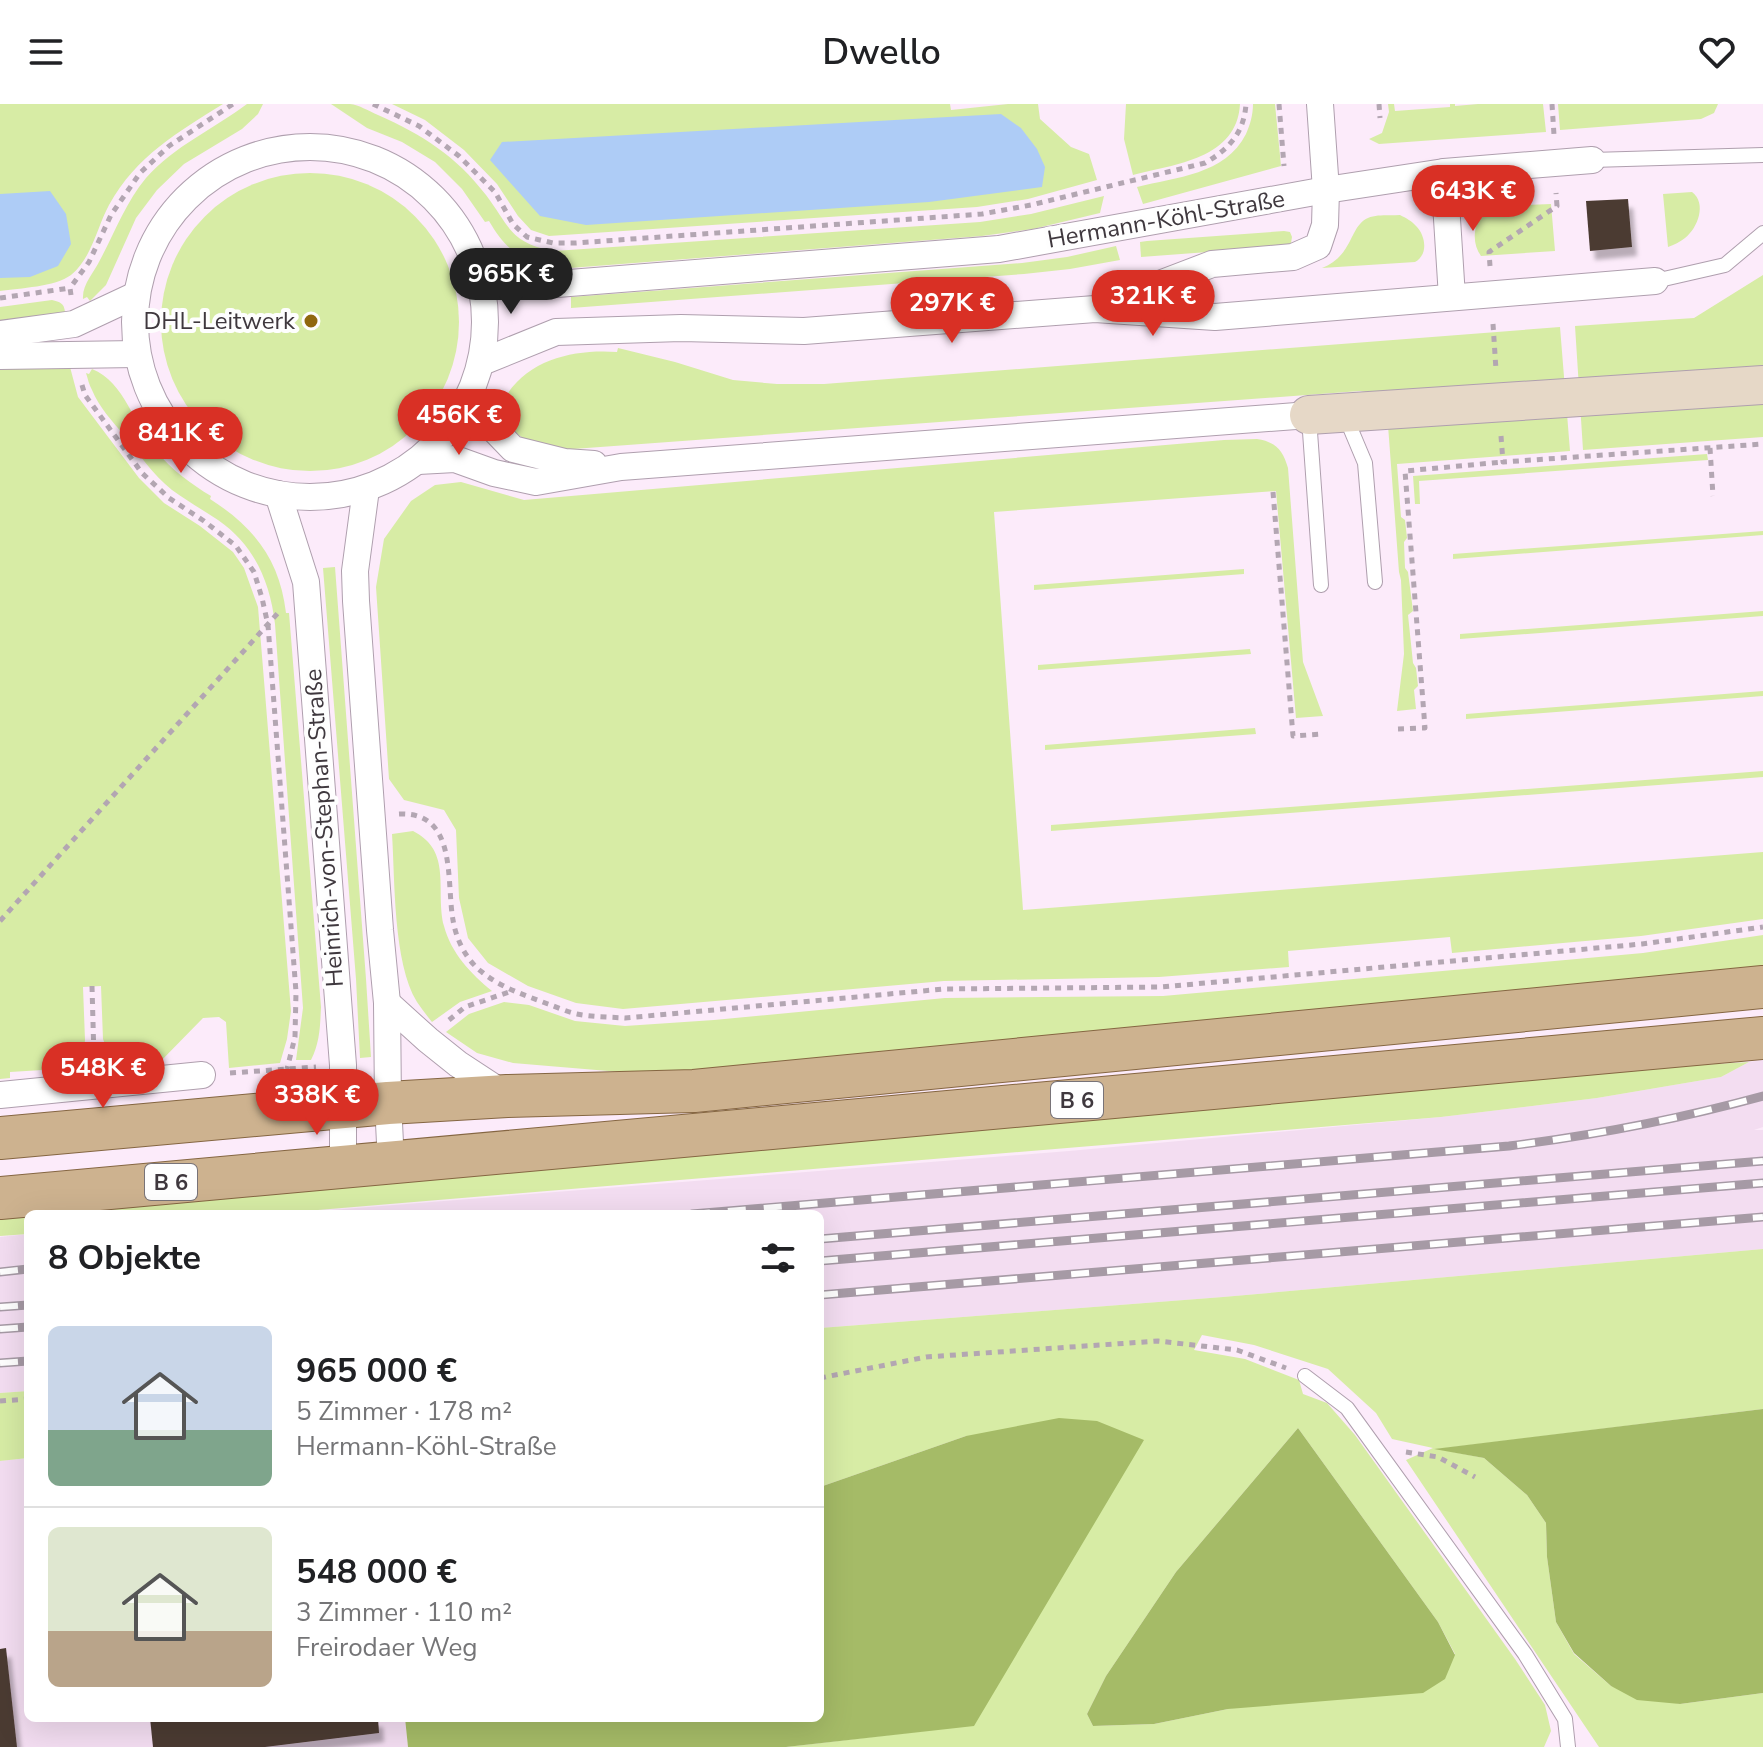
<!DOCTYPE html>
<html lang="de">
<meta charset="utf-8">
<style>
body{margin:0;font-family:"Nunito Sans",sans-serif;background:#f2f2f2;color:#202124;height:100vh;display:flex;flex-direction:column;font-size:30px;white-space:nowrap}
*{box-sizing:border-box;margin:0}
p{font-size:26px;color:#757577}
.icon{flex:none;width:44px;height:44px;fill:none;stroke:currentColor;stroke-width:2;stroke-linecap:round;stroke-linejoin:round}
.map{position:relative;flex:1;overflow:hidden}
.side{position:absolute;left:24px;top:1106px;width:800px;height:512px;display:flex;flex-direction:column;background:#fff;border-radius:12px;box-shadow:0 8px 32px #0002}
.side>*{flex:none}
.price{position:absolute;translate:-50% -68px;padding:0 18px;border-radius:28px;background:#d93025;color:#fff;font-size:26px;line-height:52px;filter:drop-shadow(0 2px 4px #0008)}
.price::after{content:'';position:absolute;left:50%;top:48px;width:24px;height:18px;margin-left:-12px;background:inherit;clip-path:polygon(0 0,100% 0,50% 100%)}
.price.on{background:#222;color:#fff}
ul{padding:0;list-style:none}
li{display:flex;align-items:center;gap:24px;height:200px;padding:0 24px}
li+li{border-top:2px solid #e0e0e0}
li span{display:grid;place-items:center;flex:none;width:224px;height:160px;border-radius:12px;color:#555}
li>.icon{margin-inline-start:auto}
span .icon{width:96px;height:96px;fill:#fffc;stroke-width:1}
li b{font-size:34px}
h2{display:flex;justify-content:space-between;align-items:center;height:96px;padding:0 24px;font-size:34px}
header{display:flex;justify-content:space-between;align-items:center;height:104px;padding:0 24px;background:#fff;font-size:36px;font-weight:600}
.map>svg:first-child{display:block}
</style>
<header><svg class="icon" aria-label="menu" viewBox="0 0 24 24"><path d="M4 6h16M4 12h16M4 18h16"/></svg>Dwello<svg class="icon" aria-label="heart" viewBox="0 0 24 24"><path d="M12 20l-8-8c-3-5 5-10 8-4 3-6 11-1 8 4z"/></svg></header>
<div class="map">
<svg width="1763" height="1643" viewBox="0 0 1763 1643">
<defs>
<filter id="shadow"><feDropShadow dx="5" dy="9" stdDeviation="2" flood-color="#0004"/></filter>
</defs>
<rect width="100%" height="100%" fill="#fcebfa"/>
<g fill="#f3ddf1">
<polygon points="1763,956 1763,1023 1754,1026 1763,1026 1763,1145 1223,1193 820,1224 820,1110 281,1110 1069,1047 1441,1013 1597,994 1721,973 1749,958"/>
<polygon points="28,1130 28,1287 0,1289 0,1133"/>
<polygon points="28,1354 28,1614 405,1614 408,1643 0,1643 0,1357"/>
</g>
<g fill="#d7eca5" fill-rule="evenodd">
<path d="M0 0H223C177 29 137 51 109 101 97 123 92 154 71 171 55 183 20 184 0 187Z"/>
<path d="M247 0H263L258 10 242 25 184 60 157 86 136 114 106 181 90 197 87 193 83 195C82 180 94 169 100 156 115 128 126 98 146 74 174 42 214 25 247 0Z"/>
<path d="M331 0C337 0 344 0 350 0 359 1 369 7 378 11 423 31 456 52 486 91 510 123 510 139 554 147L980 118 1031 110 1104 92 1100 109 1033 125 982 132 570 164 569 161C528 160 510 153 489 117L485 118 462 85 435 58 402 38 367 24Z"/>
<polygon points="392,0 950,0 951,6 1008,0 1038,0 1040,15 1071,43 1089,50 1097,76 1028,95 977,103 549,132 531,126 518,112 497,80 464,46 425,16"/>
<path d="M1126 0H1240C1237 55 1175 60 1133 71L1124 35Z"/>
<path d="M1253 0H1275L1281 62 1143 100 1137 83C1176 73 1225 71 1246 30 1250 21 1253 11 1253 0Z"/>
<polygon points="1388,0 1394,0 1395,7 1450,3 1450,0 1455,0 1455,2 1478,0 1543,0 1546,28 1379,40 1369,35 1382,29 1389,8"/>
<polygon points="1558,0 1718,0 1714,9 1701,15 1560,26"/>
<circle cx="310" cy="218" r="149"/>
<path d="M1692 88C1707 99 1698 124 1685 134 1680 138 1674 141 1668 143L1663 90Z"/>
<path d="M1551 100 1555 147 1481 152C1476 145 1474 137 1475 128 1478 97 1527 102 1551 100Z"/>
<path d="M1400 111C1406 114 1412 117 1417 123 1426 133 1428 151 1415 158L1322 164C1332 160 1340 154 1346 144 1353 134 1356 119 1368 114 1377 110 1390 112 1400 111Z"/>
<polygon points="1284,127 1290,128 1292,133 1291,139 1287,142 1141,153 1140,138 1147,137"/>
<polygon points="1116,142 1120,156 1070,165 1024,170 571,204 571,193 1022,159 1067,153"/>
<polygon points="1763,171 1763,333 1583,346 1575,222 1694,214"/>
<path d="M52 196C60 198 64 199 65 208L0 219V203Z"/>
<path d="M1560 223 1570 347 1397 360 1401 413 1405 416 1407 434 1404 438 1405 464 1408 468 1413 507 1408 511 1413 559 1416 564 1418 582 1414 586 1416 605 1397 607 1404 550 1401 476 1399 468 1387 308C1381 296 1374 288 1360 287L573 345C536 345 508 336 499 296L503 297C526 255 574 245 617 248L618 244 675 258 733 276 777 280H824Z"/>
<polygon points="70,263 78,293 139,374 164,399 200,422 233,448 244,464 258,503 291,907 287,935 280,959 229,964 226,918 219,913 203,914 157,961 123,963 109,951 103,935 101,882 83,883 85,936 83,954 75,964 10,968 10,974 0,975 0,264"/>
<path d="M92 265C125 278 134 322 157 348 172 366 191 380 211 392L210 395C254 423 280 456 286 509H289L321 903C320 923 320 938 311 956H296L303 904 275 520C270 477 254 441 218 416 203 406 187 397 172 386 153 371 139 350 124 331 112 317 99 303 92 286 89 281 88 275 86 269L89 270Z"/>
<path d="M1257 335C1276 338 1283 346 1288 364L1303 558 1323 612 1296 614 1276 387 994 408 1023 806 1763 748V815L1641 832 1452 849 1450 833 1288 847 1289 863 1159 873 944 877 623 905 576 899 528 882 488 859 468 834 459 794 456 726 444 706 404 696 389 675 376 483 384 435 411 397 435 381 461 378 524 396 1224 336Z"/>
<polygon points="1707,350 1708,356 1419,377 1420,400 1415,400 1413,372"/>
<polygon points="1763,427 1763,431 1453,455 1453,450"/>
<polygon points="335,463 366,875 371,953 360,954 356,875 323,464"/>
<polygon points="1244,465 1244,470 1034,486 1034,481"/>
<polygon points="1763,507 1763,512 1460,535 1460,530"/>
<polygon points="1250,545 1251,550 1038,566 1038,561"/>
<polygon points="1763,587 1763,592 1466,615 1466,610"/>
<polygon points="1255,624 1256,630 1045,646 1045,641"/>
<polygon points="1763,667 1763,673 1051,727 1051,721"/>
<path d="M413 727C453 747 435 787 444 822 451 849 471 870 492 887L460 898 432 918C427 912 422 905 417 898 393 859 395 776 392 730Z"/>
<polygon points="1763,831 1763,867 710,968 632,969 513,959 477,949 446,928 469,910 504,898 529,901 575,917 625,922 714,916 945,894 1163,892 1643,849"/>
<polygon points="1749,958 1721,973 1597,994 1441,1013 270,1110 28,1110 28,1130 0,1132 0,1112 1530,971"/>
<path d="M1763 1145V1305L1438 1345 1484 1354 1527 1391 1546 1419 1547 1453 1556 1518 1574 1550 1611 1582 1680 1600 1763 1589V1643H1599L1406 1356 1433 1344 1392 1335 1376 1309 1328 1265 1254 1241 1202 1231 1194 1246 1245 1255 1299 1276 1303 1290 1327 1299 1355 1331 1515 1555 1545 1601 1551 1627 1544 1643H786L974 1621 966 1332 820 1383V1224L1223 1193ZM1298 1324 1438 1518 1455 1550 1228 1605 1154 1620 1093 1622 1087 1610 1106 1572 1176 1468Z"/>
<polygon points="28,1287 28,1354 0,1357 0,1289"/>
</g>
<g fill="#a5bb67">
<polygon points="1763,1305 1763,1589 1680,1600 1637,1596 1611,1582 1574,1549 1556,1518 1547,1453 1546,1419 1527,1391 1484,1354 1434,1345"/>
<polygon points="1059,1314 1097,1317 1144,1336 974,1622 786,1643 408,1643 405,1614 820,1614 820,1383 966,1332"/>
<polygon points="1298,1324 1438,1518 1455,1551 1445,1575 1423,1589 1228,1605 1154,1620 1093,1622 1087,1610 1106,1572 1176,1468"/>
</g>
<g fill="#aeccf6">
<polygon points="1001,10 1021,24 1037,45 1045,63 1042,83 929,98 586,121 540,112 490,56 502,38"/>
<polygon points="50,87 66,110 71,140 58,162 30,173 0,174 0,90"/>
</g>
<g fill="#4c3b33" filter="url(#shadow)">
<polygon points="1628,95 1632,143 1590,147 1586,97"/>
<polygon points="6,1544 17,1643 0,1643 0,1545"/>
<polygon points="150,1614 378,1614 379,1629 265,1643 153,1643"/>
</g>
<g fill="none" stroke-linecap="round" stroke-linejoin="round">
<defs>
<g id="lane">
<polyline points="1592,56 1763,51"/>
<polyline points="1655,177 1725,161 1763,129"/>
<polyline points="1309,314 1321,481"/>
<polyline points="1338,319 1349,321 1365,359 1375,478"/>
<polyline points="1305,1272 1347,1304 1525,1550 1565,1615 1568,1643"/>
</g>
<g id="street">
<circle cx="310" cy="218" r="175"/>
<polyline points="1444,68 1452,193"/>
<polyline points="479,169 557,180 999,145 1326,86 1444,68 1592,56"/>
<polyline points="1102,202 1212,160 1293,153 1318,142 1325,121 1326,86 1320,0"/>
<polyline points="0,230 74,220 136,191"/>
<polyline points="0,252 137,250"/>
<polyline points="482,258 556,228 681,224 804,227 1095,205 1215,213 1655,177"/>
<polyline points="471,289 486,317 513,345 565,358 594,360"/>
<polyline points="418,357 455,355 494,369 536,378 621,363 1309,311"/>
<polyline points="366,385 355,467 356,497 380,826 387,899 388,999 391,1059"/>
<polyline points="278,390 306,478 343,961 343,1062"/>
<polyline points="387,899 428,936 458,960 507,992"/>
<polyline points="0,991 202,971"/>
</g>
<polyline id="secondary" points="1309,311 1763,281"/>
<g id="primary">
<polyline points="0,1034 388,999 507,992 694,987 1763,883"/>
<polyline points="0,1094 1763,934"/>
</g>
</defs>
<use href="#lane" stroke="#af9fae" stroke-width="16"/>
<use href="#street" stroke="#af9fae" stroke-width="28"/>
<use href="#secondary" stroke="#af9fae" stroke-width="40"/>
<use href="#primary" stroke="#856642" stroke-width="44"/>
<g stroke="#b3a6b2" stroke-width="5" stroke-dasharray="6 6" stroke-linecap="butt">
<path d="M373 0 419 22 459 52 495 88 513 120 527 133 553 139H576L982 110 1031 101 1205 59C1229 45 1244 29 1246 0"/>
<polyline points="1279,0 1284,62"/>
<polyline points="1379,0 1380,14"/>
<polyline points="1552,0 1554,31"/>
<polyline points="1490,162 1489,148 1557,102 1556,89"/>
<polyline points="71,191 70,184 89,158 111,111 140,69 169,42 233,0"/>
<polyline points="0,194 70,184"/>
<polyline points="1493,220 1496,266"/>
<polyline points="82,281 85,291 142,369 169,394 204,417 236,442 254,468 262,494 268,521 296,888 295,933 287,965"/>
<polyline points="1501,332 1503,358 1763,340"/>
<polyline points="1710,344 1713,392"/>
<polyline points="1273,388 1293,632 1323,630"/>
<polyline points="1398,625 1425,624 1405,367 1503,358"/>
<path d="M399 710C458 707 446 778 453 816 456 835 466 856 482 868 501 884 525 891 548 900 557 903 567 908 577 910 592 913 609 913 625 914L944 885 1161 883 1642 840 1763 823"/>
<polyline points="0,817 278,509"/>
<polyline points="92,882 94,954"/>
<polyline points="449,916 465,903 512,887"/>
<polyline points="230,969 316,963"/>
<polyline points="820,1274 926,1253 1158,1237 1237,1246 1286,1264"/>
<polyline points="0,1297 28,1295"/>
<polyline points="1406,1348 1438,1353 1475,1373"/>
</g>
<use href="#lane" stroke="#fff" stroke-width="14"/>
<use href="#street" stroke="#fff" stroke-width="26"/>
<use href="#secondary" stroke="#e6d8c7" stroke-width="38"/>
<use href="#primary" stroke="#cdb28f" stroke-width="42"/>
<defs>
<g id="rail">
<path d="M692 1110 1509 1042C1595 1031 1679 1015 1763 992"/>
<polyline points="820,1135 1763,1057"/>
<polyline points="820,1157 1763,1079"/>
<polyline points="0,1168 28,1165"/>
<polyline points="820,1191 1763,1113"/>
<polyline points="0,1203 28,1201"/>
<polyline points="0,1225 28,1223"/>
<polyline points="0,1259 28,1257"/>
</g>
</defs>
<use href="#rail" stroke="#a69aa5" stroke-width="9"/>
<use href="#rail" stroke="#fefefe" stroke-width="6" stroke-dasharray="18" stroke-linecap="butt"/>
</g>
<circle fill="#90680f" stroke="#fefefe" stroke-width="3" cx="311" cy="217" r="8"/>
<g text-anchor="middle" stroke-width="8" stroke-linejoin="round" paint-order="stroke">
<g fill="#fefefe" stroke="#787378" stroke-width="2">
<rect x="1051" y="978" width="52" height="36" rx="6"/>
<rect x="145" y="1060" width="52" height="36" rx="6"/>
</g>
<g font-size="22" font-weight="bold" fill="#3f383e">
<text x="1077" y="1004">B 6</text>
<text x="171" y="1086">B 6</text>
</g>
<g font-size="24" fill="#3f383e" stroke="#fefefe">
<text transform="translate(1166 115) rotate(-10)" y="8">Hermann-Köhl-Straße</text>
<text transform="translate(324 724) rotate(-94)" y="8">Heinrich-von-Stephan-Straße</text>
</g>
<g font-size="24" fill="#3f383e" stroke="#fefefe" text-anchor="end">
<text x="295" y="225">DHL-Leitwerk</text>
</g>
</g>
</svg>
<b class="price" style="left:1473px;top:129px">643K €</b>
<b class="price on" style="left:511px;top:212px">965K €</b>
<b class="price" style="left:1153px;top:234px">321K €</b>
<b class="price" style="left:952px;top:241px">297K €</b>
<b class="price" style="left:459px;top:353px">456K €</b>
<b class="price" style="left:181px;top:371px">841K €</b>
<b class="price" style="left:103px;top:1006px">548K €</b>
<b class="price" style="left:317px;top:1033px">338K €</b>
<section class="side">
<h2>8 Objekte<svg class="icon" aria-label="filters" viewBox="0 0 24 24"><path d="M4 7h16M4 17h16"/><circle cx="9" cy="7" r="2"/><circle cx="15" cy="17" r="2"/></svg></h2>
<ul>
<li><span style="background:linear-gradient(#c9d6e8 65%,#7fa58c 0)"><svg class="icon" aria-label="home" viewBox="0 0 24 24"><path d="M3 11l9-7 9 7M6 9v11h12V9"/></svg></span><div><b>965 000 €</b><p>5 Zimmer · 178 m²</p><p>Hermann-Köhl-Straße</p></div></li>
<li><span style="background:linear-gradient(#dfe7d0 65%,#b9a48a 0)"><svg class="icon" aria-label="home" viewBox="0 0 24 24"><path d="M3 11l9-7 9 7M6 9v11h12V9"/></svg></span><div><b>548 000 €</b><p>3 Zimmer · 110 m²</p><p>Freirodaer Weg</p></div></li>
</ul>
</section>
</div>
